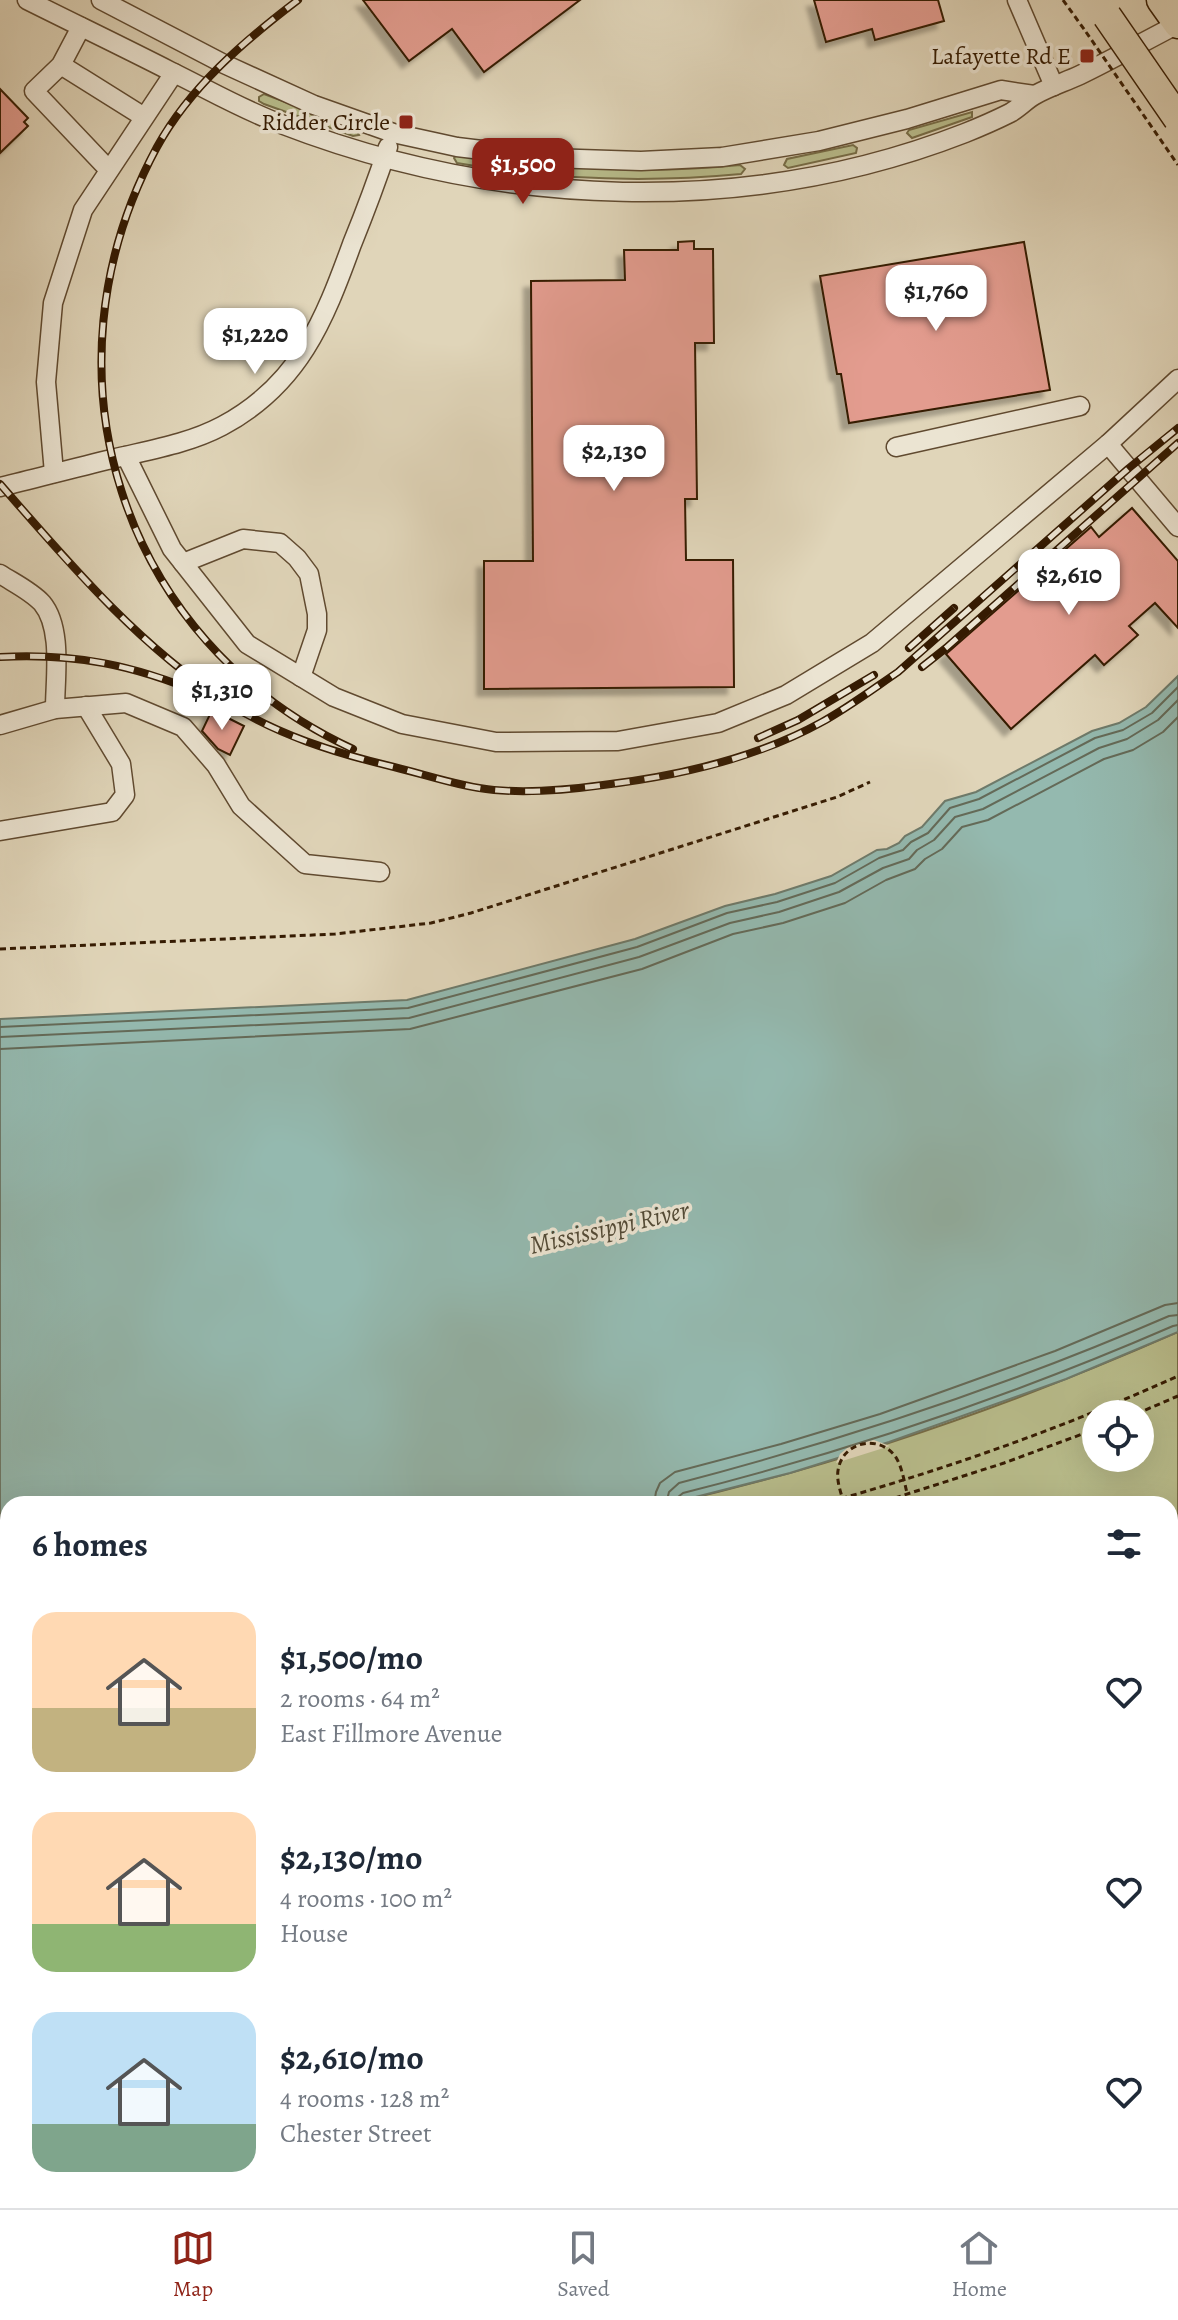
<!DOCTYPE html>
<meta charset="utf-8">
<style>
body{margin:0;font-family:Alegreya,serif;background:#f2f2f3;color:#1f2937;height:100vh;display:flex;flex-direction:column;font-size:30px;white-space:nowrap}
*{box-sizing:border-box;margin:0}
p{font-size:26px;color:#747a83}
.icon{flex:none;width:44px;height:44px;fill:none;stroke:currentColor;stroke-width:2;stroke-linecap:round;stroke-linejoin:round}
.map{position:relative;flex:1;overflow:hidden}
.panel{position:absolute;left:0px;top:1496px;width:1178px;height:712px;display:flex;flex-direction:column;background:#fff;border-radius:24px 24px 0 0;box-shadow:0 8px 32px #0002}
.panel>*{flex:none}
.fabs{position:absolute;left:1082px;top:1400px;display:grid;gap:16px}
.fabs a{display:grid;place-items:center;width:72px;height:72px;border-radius:50%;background:#fff;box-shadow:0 8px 32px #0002;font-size:40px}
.price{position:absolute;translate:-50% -68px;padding:0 18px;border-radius:16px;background:#fff;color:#222;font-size:26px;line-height:52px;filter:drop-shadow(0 2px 4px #0008)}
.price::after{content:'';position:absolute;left:50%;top:48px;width:24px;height:18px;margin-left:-12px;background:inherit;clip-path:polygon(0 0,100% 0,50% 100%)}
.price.selected{background:#8f2418;color:#fff}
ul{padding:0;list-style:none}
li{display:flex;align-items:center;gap:24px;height:200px;padding:0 32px}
li span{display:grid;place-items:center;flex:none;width:224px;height:160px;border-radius:24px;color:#555}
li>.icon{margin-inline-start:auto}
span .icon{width:96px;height:96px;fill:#fffc;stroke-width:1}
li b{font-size:34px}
h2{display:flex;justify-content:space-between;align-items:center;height:96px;padding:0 32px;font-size:34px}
.tabs{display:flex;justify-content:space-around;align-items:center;height:112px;border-top:2px solid #e0e1e3;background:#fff;font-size:22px;color:#747a83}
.tabs a{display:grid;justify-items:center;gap:4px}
.tabs .selected{color:#8f2418}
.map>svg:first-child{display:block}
</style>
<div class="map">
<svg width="1178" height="2208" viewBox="0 0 1178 2208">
<defs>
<filter id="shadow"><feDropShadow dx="-7" dy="7" stdDeviation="2" flood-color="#0004"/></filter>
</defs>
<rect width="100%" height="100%" fill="#e0d5b9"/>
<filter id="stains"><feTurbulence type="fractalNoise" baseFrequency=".0025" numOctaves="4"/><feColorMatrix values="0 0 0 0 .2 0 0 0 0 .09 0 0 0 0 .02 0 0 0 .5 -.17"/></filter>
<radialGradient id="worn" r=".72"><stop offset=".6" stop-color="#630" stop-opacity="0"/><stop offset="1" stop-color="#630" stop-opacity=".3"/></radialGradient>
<g fill="#b8bc8b" stroke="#766c46" stroke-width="2" fill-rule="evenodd">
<polygon points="264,94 355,128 359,135 353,136 264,104 259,101 259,97"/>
<polygon points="972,112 972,117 912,138 907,133 909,130"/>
<polygon points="853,145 857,148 856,153 788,168 784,165 787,159"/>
<path d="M456 155C553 168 643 175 740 165L745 169 741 174C645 183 552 180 457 163L454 158Z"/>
<path d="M1178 1332V1640L1170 1643V1504H668C843 1464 1015 1404 1178 1332ZM1096 1414H1140V1458H1096Z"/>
<polygon points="0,1582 8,1582 8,1660 0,1659"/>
<polygon points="1178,1725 1178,1798 1170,1800 1170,1728"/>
<polygon points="0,1853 8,1854 8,2200 1170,2200 1170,2146 1178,2151 1178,2208 0,2208"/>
</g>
<g fill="#94b9af" stroke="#6e7a6a" stroke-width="2">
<polygon points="1178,676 1178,1332 1066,1379 889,1442 790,1473 668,1504 8,1504 8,1582 0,1582 0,1019 407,1000 635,939 725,906 775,894 831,876 877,850 887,849 899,843 905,836 922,827 945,801 976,792 1092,731 1119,723 1146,707"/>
<polygon points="0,1915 8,1916 8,2000 0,1990"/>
</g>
<polygon fill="#e0d5b9" points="874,1440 890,1446 836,1463 840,1454 852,1444"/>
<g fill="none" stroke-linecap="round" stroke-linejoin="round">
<g stroke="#646a58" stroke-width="2">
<polyline points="0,1027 408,1008 637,947 727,913 777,902 835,883 879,858 903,850 911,842 928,833 950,808 979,799 1095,738 1123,730 1152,713 1178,687"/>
<polyline points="0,1037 409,1018 639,957 730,923 779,912 839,892 883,868 909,859 917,850 934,840 955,817 983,809 1099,748 1127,739 1158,720 1178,700"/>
<polyline points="0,1049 410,1029 642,969 733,934 783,923 845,903 886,880 915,869 925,859 942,849 962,827 988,820 1104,759 1133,750 1163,732 1178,717"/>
<polyline points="654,1504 656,1492 660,1483 675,1472 781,1444 880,1414 1055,1351 1165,1305 1178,1303"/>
<path d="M666 1504 669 1492 679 1483C847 1439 1010 1385 1169 1316L1178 1315"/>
<path d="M676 1504 678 1497 683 1493C850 1451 1014 1395 1173 1326L1178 1325"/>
</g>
</g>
<g fill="#e39c8f" stroke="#351b02" stroke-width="2" filter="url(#shadow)">
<polygon points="363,0 580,0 484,72 452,29 409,61"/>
<polygon points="814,0 938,0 944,21 875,40 872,29 826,42"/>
<polygon points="0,89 28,118 24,122 28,126 0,153"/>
<polygon points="694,241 694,249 713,249 714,343 695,343 697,499 685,499 686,560 733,560 734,687 484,689 484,561 533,561 531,281 625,280 624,250 678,250 678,242"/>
<polygon points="1024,242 1050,390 849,423 841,374 837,374 820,276"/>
<polygon points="1132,508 1178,561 1178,628 1155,603 1129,626 1138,635 1104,665 1095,655 1011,729 946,654 1091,527 1099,537"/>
<polygon points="212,710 244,726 230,755 218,749 202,731"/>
</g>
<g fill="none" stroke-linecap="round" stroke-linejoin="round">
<defs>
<g id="minor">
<path d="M27 0C75 24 123 47 170 71 207 89 243 110 281 124 498 208 747 218 965 133 980 127 996 120 1010 113 1019 108 1026 100 1035 95 1049 87 1065 82 1080 75 1113 59 1145 41 1178 24"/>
<polyline points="101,0 222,63 314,105 393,133 457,147 549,158 641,161 722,157 819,141 907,119 1001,90 1034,95"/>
<polyline points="1017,0 1054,86"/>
<polyline points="81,27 61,65 34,91 109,170"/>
<polyline points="61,65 144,117"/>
<polyline points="1108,444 1178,527"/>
<polyline points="896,447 1080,406"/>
<polyline points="126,456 172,549 247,644 334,697 402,724 496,742 618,741 718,723 786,695 872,643 1108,444 1178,379"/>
<polyline points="54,473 46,382 53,303 83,210 174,73"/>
<path d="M0 487C37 478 74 468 112 459 149 450 188 444 222 426 299 385 324 321 352 244 365 212 377 180 388 147"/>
<polyline points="183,563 243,539 280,543 297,558 309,574 317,614 317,630 301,677"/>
<path d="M0 574C14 583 31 591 42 603 63 628 55 678 55 709"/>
<polyline points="0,725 55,709 126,703 183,727 216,765 241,806 305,864 380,872"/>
<polyline points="0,831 112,812 125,795 121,764 86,706"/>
</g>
<g id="highway">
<polyline points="1161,0 1178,24"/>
<polyline points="1170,1661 1178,1658"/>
<polyline points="0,1676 8,1678"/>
<polyline points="0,1707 8,1708"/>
<polyline points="1170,1708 1178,1706"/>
</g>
</defs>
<use href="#minor" stroke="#604a30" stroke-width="21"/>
<use href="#highway" stroke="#351b02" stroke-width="31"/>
<g stroke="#351b02" stroke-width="3" stroke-dasharray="6 4" stroke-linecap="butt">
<polyline points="1063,0 1086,32"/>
<polyline points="0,949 335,934 431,923 471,913 837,797 870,782"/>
<polyline points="1136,1414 1178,1396"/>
<path d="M822 1504C944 1470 1063 1428 1178 1376"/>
<path d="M844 1504C841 1492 835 1479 839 1466 846 1441 879 1435 895 1456 902 1466 904 1481 907 1493"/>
<polyline points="876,1504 1004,1463 1096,1429"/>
<polyline points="0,1632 8,1632"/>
<polyline points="0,1894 8,1895"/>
<polyline points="0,2015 8,2020"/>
<polyline points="249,2200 258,2208"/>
<polyline points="858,2200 873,2205 898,2208"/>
<polyline points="1158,2200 1170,2208"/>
<polyline points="916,2208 944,2204 950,2200"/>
</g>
<use href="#minor" stroke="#ebe4d2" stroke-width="18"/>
<use href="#highway" stroke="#e0d5b9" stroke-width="28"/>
<defs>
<g id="rail">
<path d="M298 0C244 41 190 87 157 147 35 372 120 642 353 749"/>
<path d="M0 484C69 563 137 644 226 702 277 735 335 753 394 767 427 775 461 787 494 790 530 793 567 790 603 785 678 776 755 759 822 722 849 707 873 689 898 672L1129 468 1178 428"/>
<polyline points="909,648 954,608"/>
<path d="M0 657C75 653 134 665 202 694"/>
<polyline points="922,667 946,648 1178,443"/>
<polyline points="758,738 798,720 874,675"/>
<polyline points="0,1739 8,1741"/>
<polyline points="0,1765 8,1767"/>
<polyline points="0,1789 8,1791"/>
<polyline points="1170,1806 1178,1803"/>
<polyline points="1170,1874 1178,1874"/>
<polyline points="1170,2044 1178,2048"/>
<polyline points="1170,2059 1178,2063"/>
</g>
</defs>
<use href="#rail" stroke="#351b02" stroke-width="8"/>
<use href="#rail" stroke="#ebe4d2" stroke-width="5" stroke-dasharray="15" stroke-linecap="butt"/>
<defs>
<polyline id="highway-bridge" points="1107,16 1178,119"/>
</defs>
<use href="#highway-bridge" stroke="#351b02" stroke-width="31" stroke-linecap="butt"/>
<polyline stroke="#351b02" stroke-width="3" stroke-dasharray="6 4" stroke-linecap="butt" points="1086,32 1178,165"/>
<use href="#highway-bridge" stroke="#e0d5b9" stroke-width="28"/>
</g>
<g fill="#8f2418" stroke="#ebe4d2" stroke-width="3">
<rect x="1079" y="48" width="16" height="16" rx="4"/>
<rect x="398" y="114" width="16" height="16" rx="4"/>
</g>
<g text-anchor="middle" stroke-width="7" stroke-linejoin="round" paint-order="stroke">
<g font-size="24" fill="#351b02" stroke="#ebe4d2" text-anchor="end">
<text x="1071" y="64">Lafayette Rd E</text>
<text x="390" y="130">Ridder Circle</text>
</g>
<g font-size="26" font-style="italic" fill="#524a36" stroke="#ebe4d2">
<text transform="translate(609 1227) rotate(-13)" y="9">Mississippi River</text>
</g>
</g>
<rect width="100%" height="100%" filter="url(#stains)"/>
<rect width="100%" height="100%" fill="url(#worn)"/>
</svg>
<div class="fabs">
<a><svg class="icon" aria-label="locate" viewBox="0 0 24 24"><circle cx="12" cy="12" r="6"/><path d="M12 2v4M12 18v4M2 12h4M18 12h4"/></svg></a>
</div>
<b class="price selected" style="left:523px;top:206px">$1,500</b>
<b class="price" style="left:936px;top:333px">$1,760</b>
<b class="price" style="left:255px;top:376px">$1,220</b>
<b class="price" style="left:614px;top:493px">$2,130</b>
<b class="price" style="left:1069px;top:617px">$2,610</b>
<b class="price" style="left:222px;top:732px">$1,310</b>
<section class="panel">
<h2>6 homes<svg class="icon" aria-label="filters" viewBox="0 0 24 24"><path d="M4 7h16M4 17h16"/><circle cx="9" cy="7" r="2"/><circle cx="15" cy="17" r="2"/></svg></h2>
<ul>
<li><span style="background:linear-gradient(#ffd9b3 60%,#c2b280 0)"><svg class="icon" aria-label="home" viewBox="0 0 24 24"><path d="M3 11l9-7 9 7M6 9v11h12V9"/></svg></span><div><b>$1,500/mo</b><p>2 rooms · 64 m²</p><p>East Fillmore Avenue</p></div><svg class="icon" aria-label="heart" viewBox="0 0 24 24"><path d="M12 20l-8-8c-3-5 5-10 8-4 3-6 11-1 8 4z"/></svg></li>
<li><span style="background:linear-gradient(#ffd9b3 70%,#8fb573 0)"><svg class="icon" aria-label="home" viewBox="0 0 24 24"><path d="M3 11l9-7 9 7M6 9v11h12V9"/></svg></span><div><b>$2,130/mo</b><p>4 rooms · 100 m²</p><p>House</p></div><svg class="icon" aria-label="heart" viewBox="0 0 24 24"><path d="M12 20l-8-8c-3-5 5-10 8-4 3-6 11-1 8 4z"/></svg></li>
<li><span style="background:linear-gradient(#bfe0f5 70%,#7fa58c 0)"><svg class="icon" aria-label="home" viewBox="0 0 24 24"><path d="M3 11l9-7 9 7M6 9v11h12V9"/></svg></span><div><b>$2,610/mo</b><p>4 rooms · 128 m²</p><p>Chester Street</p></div><svg class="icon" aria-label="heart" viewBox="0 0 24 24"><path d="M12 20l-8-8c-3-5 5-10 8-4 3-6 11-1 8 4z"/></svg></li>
</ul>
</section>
</div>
<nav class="tabs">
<a class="selected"><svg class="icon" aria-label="map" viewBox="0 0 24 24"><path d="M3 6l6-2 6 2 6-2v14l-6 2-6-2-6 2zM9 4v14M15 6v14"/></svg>Map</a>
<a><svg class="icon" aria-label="saved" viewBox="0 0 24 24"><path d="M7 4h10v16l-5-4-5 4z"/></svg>Saved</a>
<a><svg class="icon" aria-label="home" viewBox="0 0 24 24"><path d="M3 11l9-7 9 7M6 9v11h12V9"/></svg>Home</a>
</nav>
